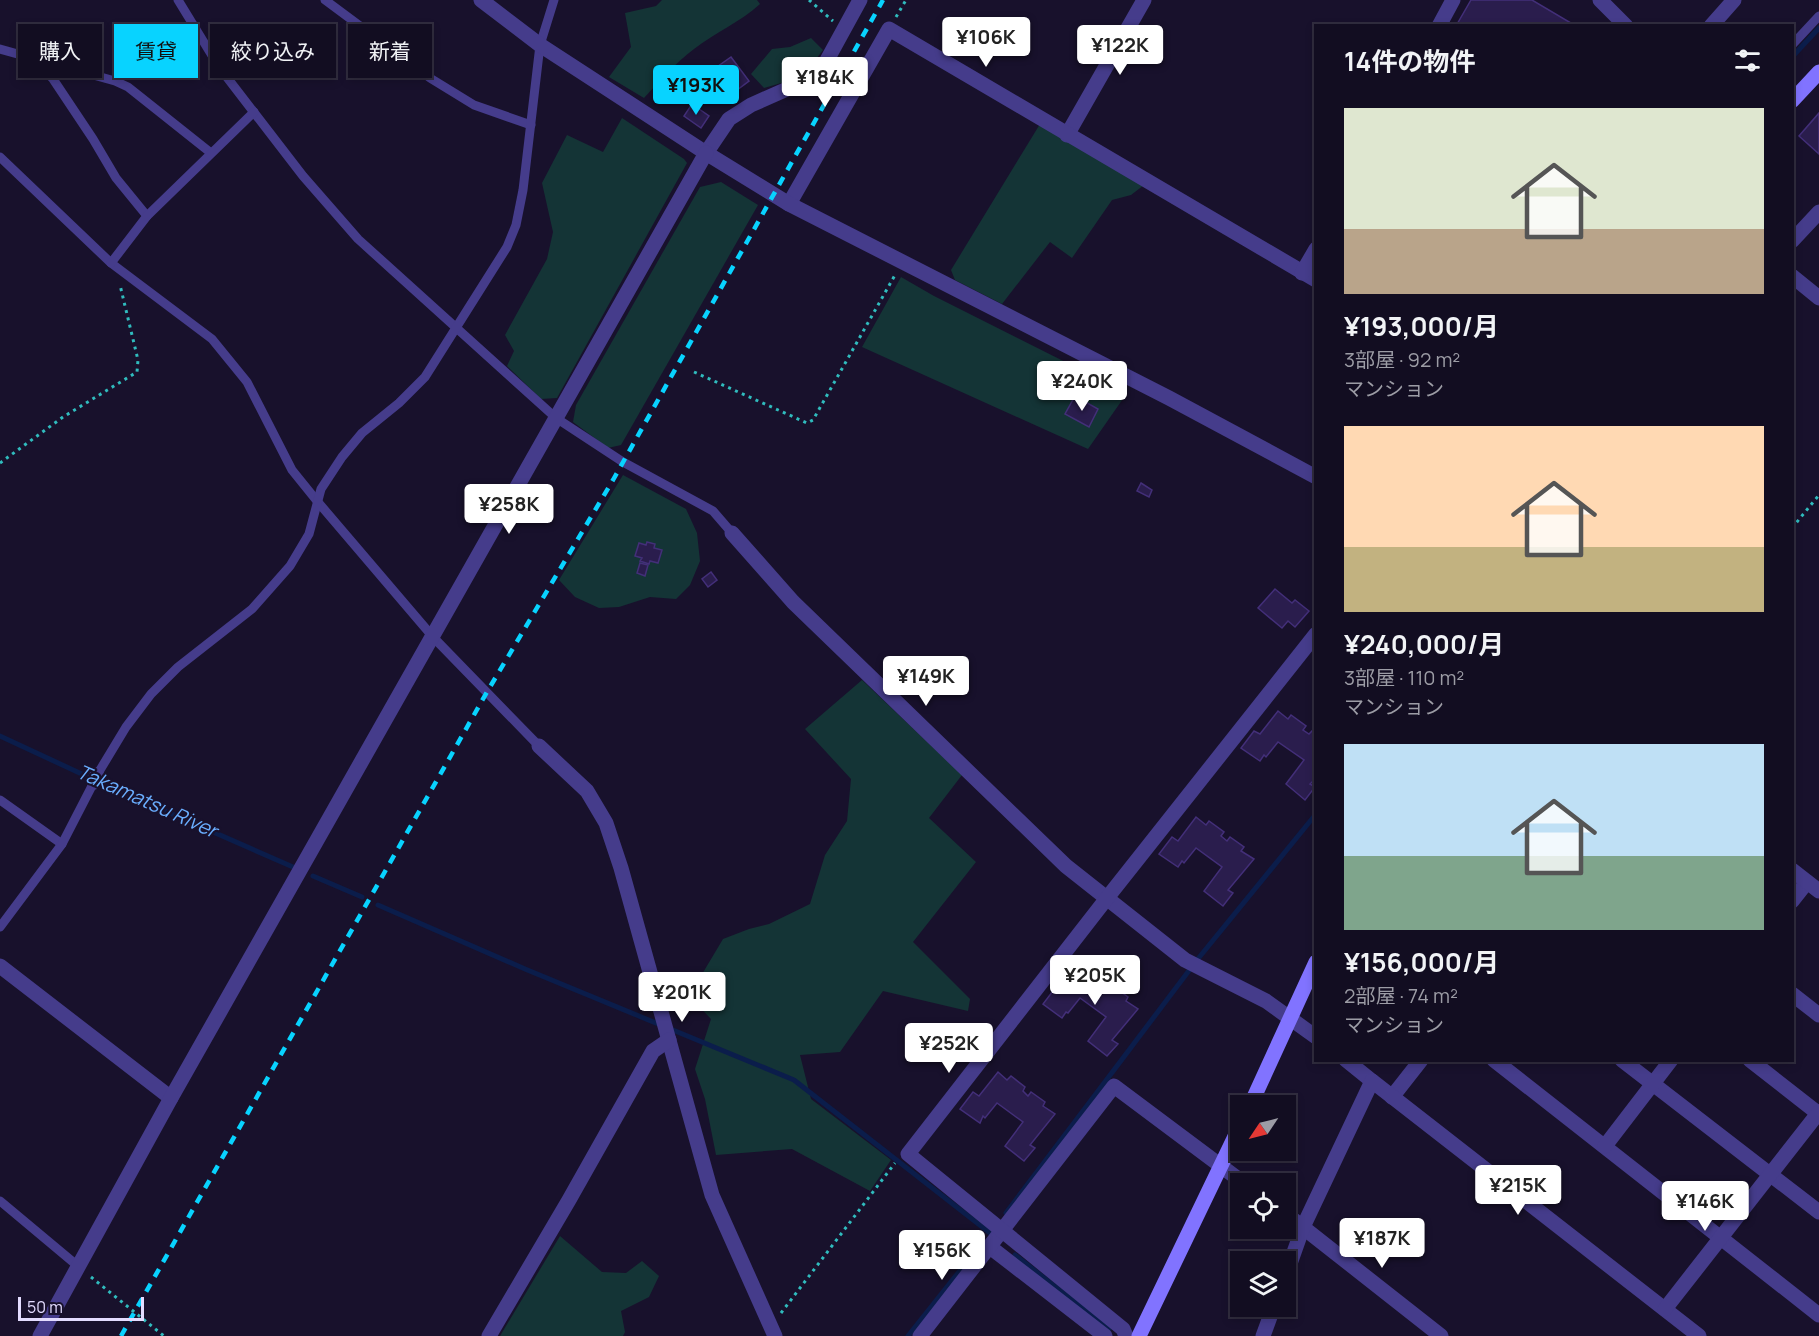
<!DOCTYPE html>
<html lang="ja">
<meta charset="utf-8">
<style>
body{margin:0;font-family:Manrope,"Noto Sans JP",sans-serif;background:#1b162a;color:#f1f3f6;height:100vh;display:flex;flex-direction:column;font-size:22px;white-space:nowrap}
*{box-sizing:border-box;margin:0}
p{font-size:20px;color:#9c9ca5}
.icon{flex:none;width:33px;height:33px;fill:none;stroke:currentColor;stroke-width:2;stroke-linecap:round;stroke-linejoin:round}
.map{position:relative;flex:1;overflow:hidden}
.side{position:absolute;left:1314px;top:24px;width:480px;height:1038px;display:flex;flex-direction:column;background:#120d21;border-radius:0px;box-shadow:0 3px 9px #0003,0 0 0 2px #312d3f}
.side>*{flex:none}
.banner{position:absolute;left:18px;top:24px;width:570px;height:54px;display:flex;gap:12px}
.needle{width:39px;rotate:235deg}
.tools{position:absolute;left:1230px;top:1095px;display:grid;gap:12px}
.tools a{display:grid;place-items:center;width:66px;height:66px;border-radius:0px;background:#120d21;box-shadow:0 3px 9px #0003,0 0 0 2px #312d3f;font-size:30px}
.scale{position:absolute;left:18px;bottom:15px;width:126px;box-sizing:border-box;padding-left:6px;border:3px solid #e3dcff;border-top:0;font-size:16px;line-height:21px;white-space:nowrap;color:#e3dcff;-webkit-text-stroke:4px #18112c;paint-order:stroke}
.price{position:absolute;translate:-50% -51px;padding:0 14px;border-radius:6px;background:#fff;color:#222;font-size:20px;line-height:39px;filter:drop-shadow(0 2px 3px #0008)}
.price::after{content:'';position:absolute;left:50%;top:36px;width:18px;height:14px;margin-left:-9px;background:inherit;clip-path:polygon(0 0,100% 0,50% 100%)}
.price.on{background:#08d3ff;color:#111}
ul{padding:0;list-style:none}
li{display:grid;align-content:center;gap:12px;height:318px;padding:0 30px}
li span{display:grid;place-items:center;height:186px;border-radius:0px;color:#555}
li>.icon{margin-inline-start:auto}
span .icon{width:108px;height:108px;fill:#fffc;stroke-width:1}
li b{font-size:26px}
h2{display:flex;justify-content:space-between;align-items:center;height:72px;padding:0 30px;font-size:26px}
.tag{padding:0 21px;border-radius:0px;background:#120d21;box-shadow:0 3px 9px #0003,0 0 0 2px #312d3f;font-size:21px;line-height:54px}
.tag.on{background:#08d3ff;color:#111}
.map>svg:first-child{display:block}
</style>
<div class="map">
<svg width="1819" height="1336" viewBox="0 0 1819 1336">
<rect width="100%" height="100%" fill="#18112c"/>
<g fill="#143436">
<path d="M662 0H757L760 4C739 23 716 32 694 49 675 63 660 81 644 98L609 77 631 47 625 13 656 6Z"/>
<polygon points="811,38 823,50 802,77 764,88 751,74 772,49 790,47"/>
<polygon points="622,118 684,159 687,163 557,398 541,399 507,366 514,351 505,335 547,259 553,232 542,183 567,135 603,152"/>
<polygon points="1040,124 1144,185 1131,195 1112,200 1072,258 1050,242 1002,304 955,280 951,270"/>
<polygon points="721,182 758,205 621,445 608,448 573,422 576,405 700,187"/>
<polygon points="901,277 934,296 1127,393 1088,449 862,347"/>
<polygon points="623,475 686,509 697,533 700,561 690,585 676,599 650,597 619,607 599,608 575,597 559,580"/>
<polygon points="862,680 962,775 929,818 976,862 913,942 970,999 968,1011 883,991 840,1052 800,1055 811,1099 891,1160 870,1191 792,1149 716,1155 705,1099 695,1069 711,1019 689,996 723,939 749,929 769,924 810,904 825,855 847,821 851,779 805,729"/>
<polygon points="560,1236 602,1272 626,1273 642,1261 659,1276 649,1297 621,1311 625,1332 623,1336 500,1336"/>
</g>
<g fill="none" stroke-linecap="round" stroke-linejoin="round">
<g stroke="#0b1d4b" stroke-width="5">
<polyline points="1792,57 1819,28"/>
<polyline points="0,736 99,782 293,867"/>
<polyline points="313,876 362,897"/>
<polyline points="378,905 525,969 794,1080 990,1233"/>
<polyline points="1006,1213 1197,960 1316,814"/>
<polyline points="1015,1255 1109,1329"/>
<polyline points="908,1336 974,1253"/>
</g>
</g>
<g fill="#2a1d4d" stroke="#432f79" stroke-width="1.5">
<polygon points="1471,0 1532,0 1576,26 1456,26"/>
<polygon points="731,57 749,81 725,99 707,74"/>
<polygon points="692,104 709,116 701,128 684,116"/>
<polygon points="1819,113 1819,154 1799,136"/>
<polygon points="1075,396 1098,409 1089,427 1065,414"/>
<polygon points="1141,483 1152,490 1149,497 1137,491"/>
<polygon points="647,542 655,544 654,548 662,550 658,563 650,561 649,564 640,561 642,558 635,556 639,543 646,545"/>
<polygon points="640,563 648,565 645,576 637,573"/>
<polygon points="711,572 717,580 708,587 702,579"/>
<polygon points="1275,589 1292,603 1295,600 1309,611 1295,627 1288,621 1282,628 1258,608"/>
<polygon points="1278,711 1288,719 1291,715 1306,726 1303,730 1309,734 1312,731 1316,733 1316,778 1310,784 1315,787 1305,800 1286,784 1304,760 1278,742 1266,757 1264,755 1260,761 1241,748 1254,731 1260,734"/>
<polygon points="1196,817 1206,825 1209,821 1224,832 1221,836 1227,841 1230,837 1244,847 1241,851 1254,859 1228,890 1233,893 1223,906 1204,891 1222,867 1196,848 1184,863 1182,861 1178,867 1159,854 1172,837 1178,841"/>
<polygon points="1081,967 1090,975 1093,971 1108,982 1106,986 1111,991 1114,987 1128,997 1126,1001 1138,1009 1112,1040 1118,1044 1107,1056 1088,1041 1106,1017 1080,998 1068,1013 1066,1012 1062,1018 1043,1004 1056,987 1062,991"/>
<polygon points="998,1072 1007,1080 1011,1076 1025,1087 1023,1091 1028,1096 1031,1092 1045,1102 1043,1106 1055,1114 1030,1145 1035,1148 1024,1161 1005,1146 1023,1122 997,1103 985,1118 983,1116 980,1123 960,1109 973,1092 979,1096"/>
</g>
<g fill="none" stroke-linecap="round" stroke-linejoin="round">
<g stroke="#30bcbe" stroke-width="3" stroke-dasharray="3 4.5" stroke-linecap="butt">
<polyline points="809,0 833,21"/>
<polyline points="896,17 906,0"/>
<polyline points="694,372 807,423 813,420 895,275"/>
<polyline points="0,463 63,417 137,372 138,360 120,285"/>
<polyline points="1792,528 1819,495"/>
<polyline points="91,1277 164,1336"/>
<polyline points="781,1313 895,1163"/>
</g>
<g stroke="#453c8b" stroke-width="9">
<polyline points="178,0 219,67 303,176 358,239 556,418 623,462 713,511 732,533"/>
<polyline points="325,0 430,78 474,105 531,125"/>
<polyline points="1792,45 1819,16"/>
<polyline points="0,49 115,81 128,87 211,153"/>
<polyline points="35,60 53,79 93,139 116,178 147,216"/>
<polyline points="0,157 111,263 212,339 247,382 292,470 317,501 433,637 539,746"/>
<polyline points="111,263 147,216 254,112"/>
<polyline points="97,775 126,727 151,694 178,667 252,609 290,566 309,534 321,489 342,457 362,433 399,403 425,377 507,247 516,225 523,190 540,45 554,0"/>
<polyline points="0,800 62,844"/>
<polyline points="0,927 62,844 94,782"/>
<polyline points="0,1201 79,1267"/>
</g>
<g stroke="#453c8b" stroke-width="15">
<polyline points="1600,0 1626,26"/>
<polyline points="1439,26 1453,0"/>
<polyline points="1711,26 1734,0"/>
<polyline points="1067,135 1144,0"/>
<polyline points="706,153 729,119 751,105 803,82 826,62 860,0"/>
<polyline points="789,204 889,29 1316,280"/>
<polyline points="1792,241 1819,212"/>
<polyline points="1302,273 1316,249"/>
<polyline points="1792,276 1819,298"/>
<polyline points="732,533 793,602 1066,866 1185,960 1266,1001 1316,1037"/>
<polyline points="539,746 587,791 606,823 621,868 712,1195 775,1336"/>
<polyline points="94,782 97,775"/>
<polyline points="1792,901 1807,882"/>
<polyline points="1792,994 1819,1015"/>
<polyline points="1346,1060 1372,1081"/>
<polyline points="1494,1060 1819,1315"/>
<polyline points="1622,1060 1819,1212"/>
<polyline points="1750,1060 1819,1114"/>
<polyline points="1392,1097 1421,1060"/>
<polyline points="1605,1146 1671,1060"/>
<polyline points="1286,1214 1441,1336"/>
<polyline points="990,1247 1105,1336"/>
<polyline points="1286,1275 1303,1227 1372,1081 1699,1336"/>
<polyline points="1665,1309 1819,1112"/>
<polyline points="489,1336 569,1200 653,1051 669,1040"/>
<polyline points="920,1336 1114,1086 1245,1184"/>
<polyline points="1126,1336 1123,1329 908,1154 1107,898 1316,634"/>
<polyline points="1263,1336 1274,1306"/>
</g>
<g stroke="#453c8b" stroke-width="15">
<polyline points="481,0 540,45 706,153 789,204 1169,398 1316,477"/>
<polyline points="1792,870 1819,891"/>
<polyline points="0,966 171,1098"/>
<polyline points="40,1336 171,1098 706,153"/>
</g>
<g stroke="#8173ff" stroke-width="15">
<polyline points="1792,101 1819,72"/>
<polyline points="1250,1106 1316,962"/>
<polyline points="1139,1336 1240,1126"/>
</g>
<polyline stroke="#08d3ff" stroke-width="4.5" stroke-dasharray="9 8" stroke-linecap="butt" points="121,1336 487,692 613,480 883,0"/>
</g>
<g text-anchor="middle" stroke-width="4.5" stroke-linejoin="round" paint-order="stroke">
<g font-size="20" font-style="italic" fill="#6aaeff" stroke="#18112c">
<text transform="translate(147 801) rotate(24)" y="7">Takamatsu River</text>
</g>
</g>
</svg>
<div class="tools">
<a><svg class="needle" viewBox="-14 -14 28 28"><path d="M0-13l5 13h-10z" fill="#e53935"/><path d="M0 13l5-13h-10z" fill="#9c9ca5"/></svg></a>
<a><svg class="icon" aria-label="locate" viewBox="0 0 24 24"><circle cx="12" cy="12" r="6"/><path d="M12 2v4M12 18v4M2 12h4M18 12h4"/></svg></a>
<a><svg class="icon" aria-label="layers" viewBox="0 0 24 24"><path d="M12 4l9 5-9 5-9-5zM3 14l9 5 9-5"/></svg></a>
</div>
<div class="scale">50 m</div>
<b class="price" style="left:986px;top:68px">¥106K</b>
<b class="price" style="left:1120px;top:76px">¥122K</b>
<b class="price" style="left:825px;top:108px">¥184K</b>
<b class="price on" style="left:696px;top:116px">¥193K</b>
<b class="price" style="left:1082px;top:412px">¥240K</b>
<b class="price" style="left:509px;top:535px">¥258K</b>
<b class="price" style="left:926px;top:707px">¥149K</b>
<b class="price" style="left:1095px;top:1006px">¥205K</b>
<b class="price" style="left:682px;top:1023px">¥201K</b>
<b class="price" style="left:949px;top:1074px">¥252K</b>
<b class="price" style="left:1518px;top:1216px">¥215K</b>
<b class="price" style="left:1705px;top:1232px">¥146K</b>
<b class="price" style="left:1382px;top:1269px">¥187K</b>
<b class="price" style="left:942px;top:1281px">¥156K</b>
<div class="banner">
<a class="tag">購入</a>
<a class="tag on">賃貸</a>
<a class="tag">絞り込み</a>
<a class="tag">新着</a>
</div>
<section class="side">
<h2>14件の物件<svg class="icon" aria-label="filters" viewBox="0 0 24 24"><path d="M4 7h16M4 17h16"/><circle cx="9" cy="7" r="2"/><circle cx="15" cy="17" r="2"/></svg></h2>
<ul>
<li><span style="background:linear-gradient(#dfe7d0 65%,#b9a48a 0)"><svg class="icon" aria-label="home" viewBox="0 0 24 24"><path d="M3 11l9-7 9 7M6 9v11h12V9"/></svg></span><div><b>¥193,000/月</b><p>3部屋 · 92 m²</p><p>マンション</p></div></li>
<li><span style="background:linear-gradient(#ffd9b3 65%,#c2b280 0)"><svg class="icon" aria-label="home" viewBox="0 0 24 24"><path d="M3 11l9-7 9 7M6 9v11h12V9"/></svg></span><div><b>¥240,000/月</b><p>3部屋 · 110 m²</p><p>マンション</p></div></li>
<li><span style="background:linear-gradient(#bfe0f5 60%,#7fa58c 0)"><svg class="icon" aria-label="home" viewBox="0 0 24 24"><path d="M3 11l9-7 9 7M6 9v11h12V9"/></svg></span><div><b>¥156,000/月</b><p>2部屋 · 74 m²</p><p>マンション</p></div></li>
</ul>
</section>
</div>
